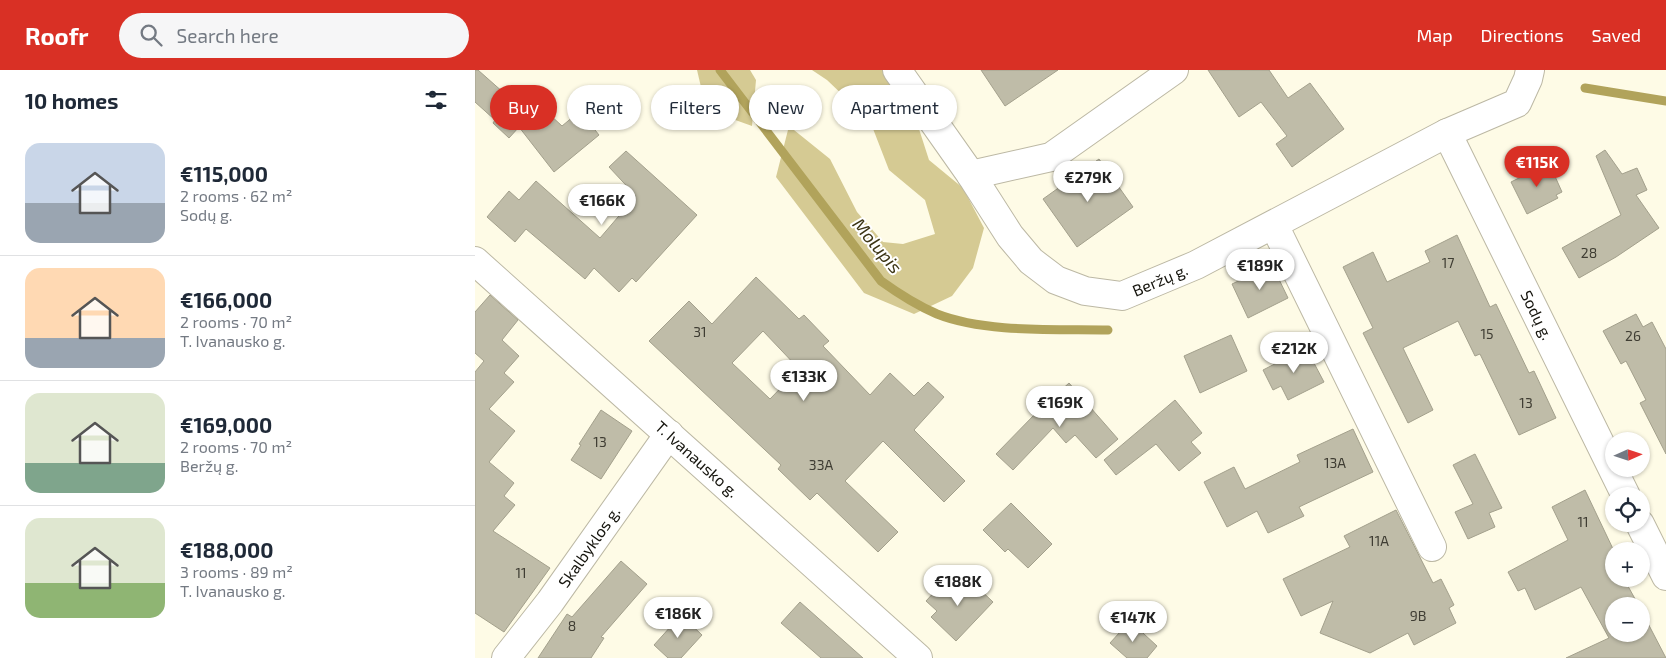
<!DOCTYPE html>
<meta charset="utf-8">
<style>
body{margin:0;font-family:"Exo 2",sans-serif;background:#f6f6f7;color:#1f2937;height:100vh;display:flex;flex-direction:column;font-size:19px;white-space:nowrap}
*{box-sizing:border-box;margin:0}
p{font-size:16px;color:#747a83}
.icon{flex:none;width:28px;height:28px;fill:none;stroke:currentColor;stroke-width:2;stroke-linecap:round;stroke-linejoin:round}
.map{position:relative;flex:1;overflow:hidden}
.drawer{display:flex;flex-direction:column;background:#fff;width:475px}
.drawer>*{flex:none}
.guide{position:absolute;left:15px;top:15px;width:475px;height:45px;display:flex;gap:10px}
.needle{width:32px;rotate:87deg}
.buttons{position:absolute;left:1130px;top:362px;display:grid;gap:10px}
.buttons a{display:grid;place-items:center;width:45px;height:45px;border-radius:50%;background:#fff;box-shadow:0 1px 4px #0004;font-size:25px}
.price{position:absolute;translate:-50% -42px;padding:0 11px;border-radius:18px;background:#fff;color:#222;font-size:16px;line-height:32px;filter:drop-shadow(0 1px 2px #0008)}
.price::after{content:'';position:absolute;left:50%;top:30px;width:15px;height:11px;margin-left:-8px;background:inherit;clip-path:polygon(0 0,100% 0,50% 100%)}
.price.active{background:#d93025;color:#fff}
ul{padding:0;list-style:none}
li{display:flex;align-items:center;gap:15px;height:125px;padding:0 25px}
li+li{border-top:1px solid #e0e1e3}
li span{display:grid;place-items:center;flex:none;width:140px;height:100px;border-radius:15px;color:#555}
li>.icon{margin-inline-start:auto}
span .icon{width:60px;height:60px;fill:#fffc;stroke-width:1}
li b{font-size:21px}
h2{display:flex;justify-content:space-between;align-items:center;height:60px;padding:0 25px;font-size:21px}
.chip{padding:0 18px;border-radius:22px;background:#fff;box-shadow:0 1px 4px #0004;font-size:18px;line-height:45px}
.chip.active{background:#d93025;color:#fff}
header{display:flex;align-items:center;gap:30px;box-sizing:border-box;height:70px;padding:0 25px;background:#d93025;color:#fff}
header strong{font-size:24px}
nav{display:flex;gap:28px;margin-inline-start:auto;font-size:18px}
.search{width:350px;height:45px;background:#f6f6f7;display:flex;align-items:center;gap:12px;box-sizing:border-box;padding:0 18px;border-radius:28px;color:#747a83;font-size:19px}
main{display:flex;flex:1;min-height:0}
.map>svg:first-child{display:block}
</style>
<header>
<strong>Roofr</strong>
<div class="search"><svg class="icon" aria-label="search" viewBox="0 0 24 24"><circle cx="10" cy="10" r="6"/><path d="M15 15l6 6"/></svg>Search here</div>
<nav><a>Map</a><a>Directions</a><a>Saved</a></nav>
</header>
<main>
<section class="drawer">
<h2>10 homes<svg class="icon" aria-label="filters" viewBox="0 0 24 24"><path d="M4 7h16M4 17h16"/><circle cx="9" cy="7" r="2"/><circle cx="15" cy="17" r="2"/></svg></h2>
<ul>
<li><span style="background:linear-gradient(#c9d6e8 60%,#9aa5b1 0)"><svg class="icon" aria-label="home" viewBox="0 0 24 24"><path d="M3 11l9-7 9 7M6 9v11h12V9"/></svg></span><div><b>€115,000</b><p>2 rooms · 62 m²</p><p>Sodų g.</p></div></li>
<li><span style="background:linear-gradient(#ffd9b3 70%,#9aa5b1 0)"><svg class="icon" aria-label="home" viewBox="0 0 24 24"><path d="M3 11l9-7 9 7M6 9v11h12V9"/></svg></span><div><b>€166,000</b><p>2 rooms · 70 m²</p><p>T. Ivanausko g.</p></div></li>
<li><span style="background:linear-gradient(#dfe7d0 70%,#7fa58c 0)"><svg class="icon" aria-label="home" viewBox="0 0 24 24"><path d="M3 11l9-7 9 7M6 9v11h12V9"/></svg></span><div><b>€169,000</b><p>2 rooms · 70 m²</p><p>Beržų g.</p></div></li>
<li><span style="background:linear-gradient(#dfe7d0 65%,#8fb573 0)"><svg class="icon" aria-label="home" viewBox="0 0 24 24"><path d="M3 11l9-7 9 7M6 9v11h12V9"/></svg></span><div><b>€188,000</b><p>3 rooms · 89 m²</p><p>T. Ivanausko g.</p></div></li>
</ul>
</section>
<div class="map">
<svg width="1191" height="588" viewBox="0 0 1191 588">
<rect width="100%" height="100%" fill="#fefbe6"/>
<g fill="#d5ca93">
<polygon points="222,0 275,0 281,10 277,56 252,47 226,17"/>
<polygon points="337,0 409,0 444,59 454,90 488,118 509,158 498,198 477,226 439,244 389,223 301,107 314,56 355,89 382,142 408,172 428,174 460,164 450,130 414,100 395,51 352,10"/>
</g>
<g fill="none" stroke-linecap="round" stroke-linejoin="round">
<g stroke="#b1a35b" stroke-width="9">
<path d="M245 0 406 211C424 224 441 235 462 244 510 263 580 259 633 260"/>
<polyline points="1110,18 1191,31"/>
</g>
</g>
<g fill="#bfbca8" stroke="#a3a08c" fill-rule="evenodd">
<polygon points="0,0 3,0 38,31 48,20 87,56 105,41 124,65 79,102 44,57 34,68 18,53 20,50 0,32"/>
<polygon points="506,0 583,0 530,36"/>
<polygon points="733,0 794,0 813,28 835,13 869,59 817,97 801,74 812,66 786,32 764,47"/>
<polygon points="1130,80 1147,104 1162,98 1172,120 1161,125 1184,158 1141,187 1104,208 1087,178 1146,145 1121,86"/>
<polygon points="151,81 222,145 161,212 157,208 144,222 119,198 110,209 51,159 40,172 12,147 34,121 44,130 61,111 125,168 161,126 134,97"/>
<polygon points="624,89 658,137 602,177 568,129"/>
<polygon points="1074,93 1087,122 1081,125 1083,128 1052,144 1036,112"/>
<polygon points="982,165 1015,237 1021,234 1054,303 1059,301 1081,348 1044,365 1005,284 1000,286 983,251 928,278 958,340 933,353 888,263 898,258 868,197 898,182 912,212 955,192 950,181"/>
<polygon points="797,195 813,228 773,248 757,214"/>
<path d="M281 207 324 249 329 245 354 271 348 276 395 325 415 303 439 326 453 312 469 327 439 360 490 411 469 432 408 371 370 411 423 462 403 482 342 423 335 430 303 399 306 395 174 271 214 231 237 254ZM288 261 324 299 295 329 257 293Z"/>
<polygon points="15,225 43,250 27,270 44,286 29,303 39,312 14,339 40,361 14,392 39,413 29,426 40,435 18,461 75,498 29,562 0,543 0,302 9,291 0,283 0,242"/>
<polygon points="1161,244 1168,257 1177,252 1191,279 1191,384 1165,333 1171,330 1151,291 1146,294 1128,261"/>
<polygon points="756,265 772,301 725,323 709,286"/>
<polygon points="831,278 849,312 813,330 806,316 798,320 788,300"/>
<polygon points="594,313 643,369 621,388 600,365 591,373 578,358 538,400 521,384 562,342"/>
<polygon points="700,330 727,363 716,372 726,383 704,401 681,374 641,405 629,390"/>
<polygon points="126,340 157,361 126,409 96,390 106,375 104,374"/>
<polygon points="878,359 898,402 824,437 829,446 793,463 782,441 752,457 729,412 759,397 770,419 825,392 822,385"/>
<polygon points="1000,384 1027,438 1014,443 1020,457 993,469 980,442 998,434 978,395"/>
<polygon points="1110,420 1139,481 1139,509 1149,509 1164,536 1139,536 1139,564 1166,564 1166,540 1191,588 1091,588 1134,568 1106,517 1060,540 1050,518 1043,521 1033,502 1093,470 1077,437"/>
<polygon points="536,433 577,474 553,498 533,479 530,482 508,460"/>
<polygon points="921,440 958,513 966,509 979,535 974,538 981,553 939,575 933,563 895,583 845,563 858,531 826,546 808,509 875,477 869,466"/>
<polygon points="146,491 172,514 126,567 129,568 116,588 63,588 92,544 97,547"/>
<polygon points="475,505 491,520 498,513 518,532 481,571 456,547 462,541 451,531"/>
<polygon points="325,532 388,588 346,588 306,553"/>
<polygon points="206,545 227,565 206,588 193,588 179,575"/>
<polygon points="655,551 682,576 672,588 652,588 635,573"/>
</g>
<g fill="none" stroke-linecap="round" stroke-linejoin="round">
<defs>
<g id="street">
<polyline points="422,0 496,105 535,166 556,191 581,210 610,221 647,226 721,195 972,63 1042,33 1053,9 1055,0"/>
<polyline points="972,63 1151,426"/>
<polyline points="496,105 576,87 699,0"/>
<polyline points="799,155 957,477"/>
<polyline points="0,191 443,588"/>
<polyline points="1165,454 1191,506"/>
<polyline points="31,588 75,532 194,364"/>
</g>
</defs>
<use href="#street" stroke="#bcb8a4" stroke-width="30"/>
<use href="#street" stroke="#fff" stroke-width="28"/>
</g>
<g text-anchor="middle" stroke-width="4" stroke-linejoin="round" paint-order="stroke">
<g font-size="14" fill="#3f3d33">
<text x="1114" y="188">28</text>
<text x="973" y="198">17</text>
<text x="225" y="267">31</text>
<text x="1012" y="269">15</text>
<text x="1158" y="271">26</text>
<text x="1051" y="338">13</text>
<text x="125" y="377">13</text>
<text x="860" y="398">13A</text>
<text x="346" y="400">33A</text>
<text x="1108" y="457">11</text>
<text x="904" y="476">11A</text>
<text x="46" y="508">11</text>
<text x="943" y="551">9B</text>
<text x="97" y="561">8</text>
</g>
<g font-size="16" fill="#14130c" stroke="#fff">
<text transform="translate(685 210) rotate(-23)" y="6">Beržų g.</text>
<text transform="translate(1062 245) rotate(64)" y="6">Sodų g.</text>
<text transform="translate(222 389) rotate(42)" y="6">T. Ivanausko g.</text>
<text transform="translate(114 477) rotate(-55)" y="6">Skalbyklos g.</text>
</g>
<g font-size="18" font-style="italic" fill="#3c3515" stroke="#fff">
<text transform="translate(402 176) rotate(50)" y="6">Molupis</text>
</g>
</g>
</svg>
<div class="buttons">
<a><svg class="needle" viewBox="-14 -14 28 28"><path d="M0-13l5 13h-10z" fill="#e53935"/><path d="M0 13l5-13h-10z" fill="#747a83"/></svg></a>
<a><svg class="icon" aria-label="locate" viewBox="0 0 24 24"><circle cx="12" cy="12" r="6"/><path d="M12 2v4M12 18v4M2 12h4M18 12h4"/></svg></a>
<a>+</a>
<a>−</a>
</div>
<b class="price active" style="left:1062px;top:118px">€115K</b>
<b class="price" style="left:613px;top:133px">€279K</b>
<b class="price" style="left:127px;top:156px">€166K</b>
<b class="price" style="left:785px;top:221px">€189K</b>
<b class="price" style="left:819px;top:304px">€212K</b>
<b class="price" style="left:329px;top:332px">€133K</b>
<b class="price" style="left:585px;top:358px">€169K</b>
<b class="price" style="left:483px;top:537px">€188K</b>
<b class="price" style="left:203px;top:569px">€186K</b>
<b class="price" style="left:658px;top:573px">€147K</b>
<div class="guide">
<a class="chip active">Buy</a>
<a class="chip">Rent</a>
<a class="chip">Filters</a>
<a class="chip">New</a>
<a class="chip">Apartment</a>
</div>
</div>
</main>
